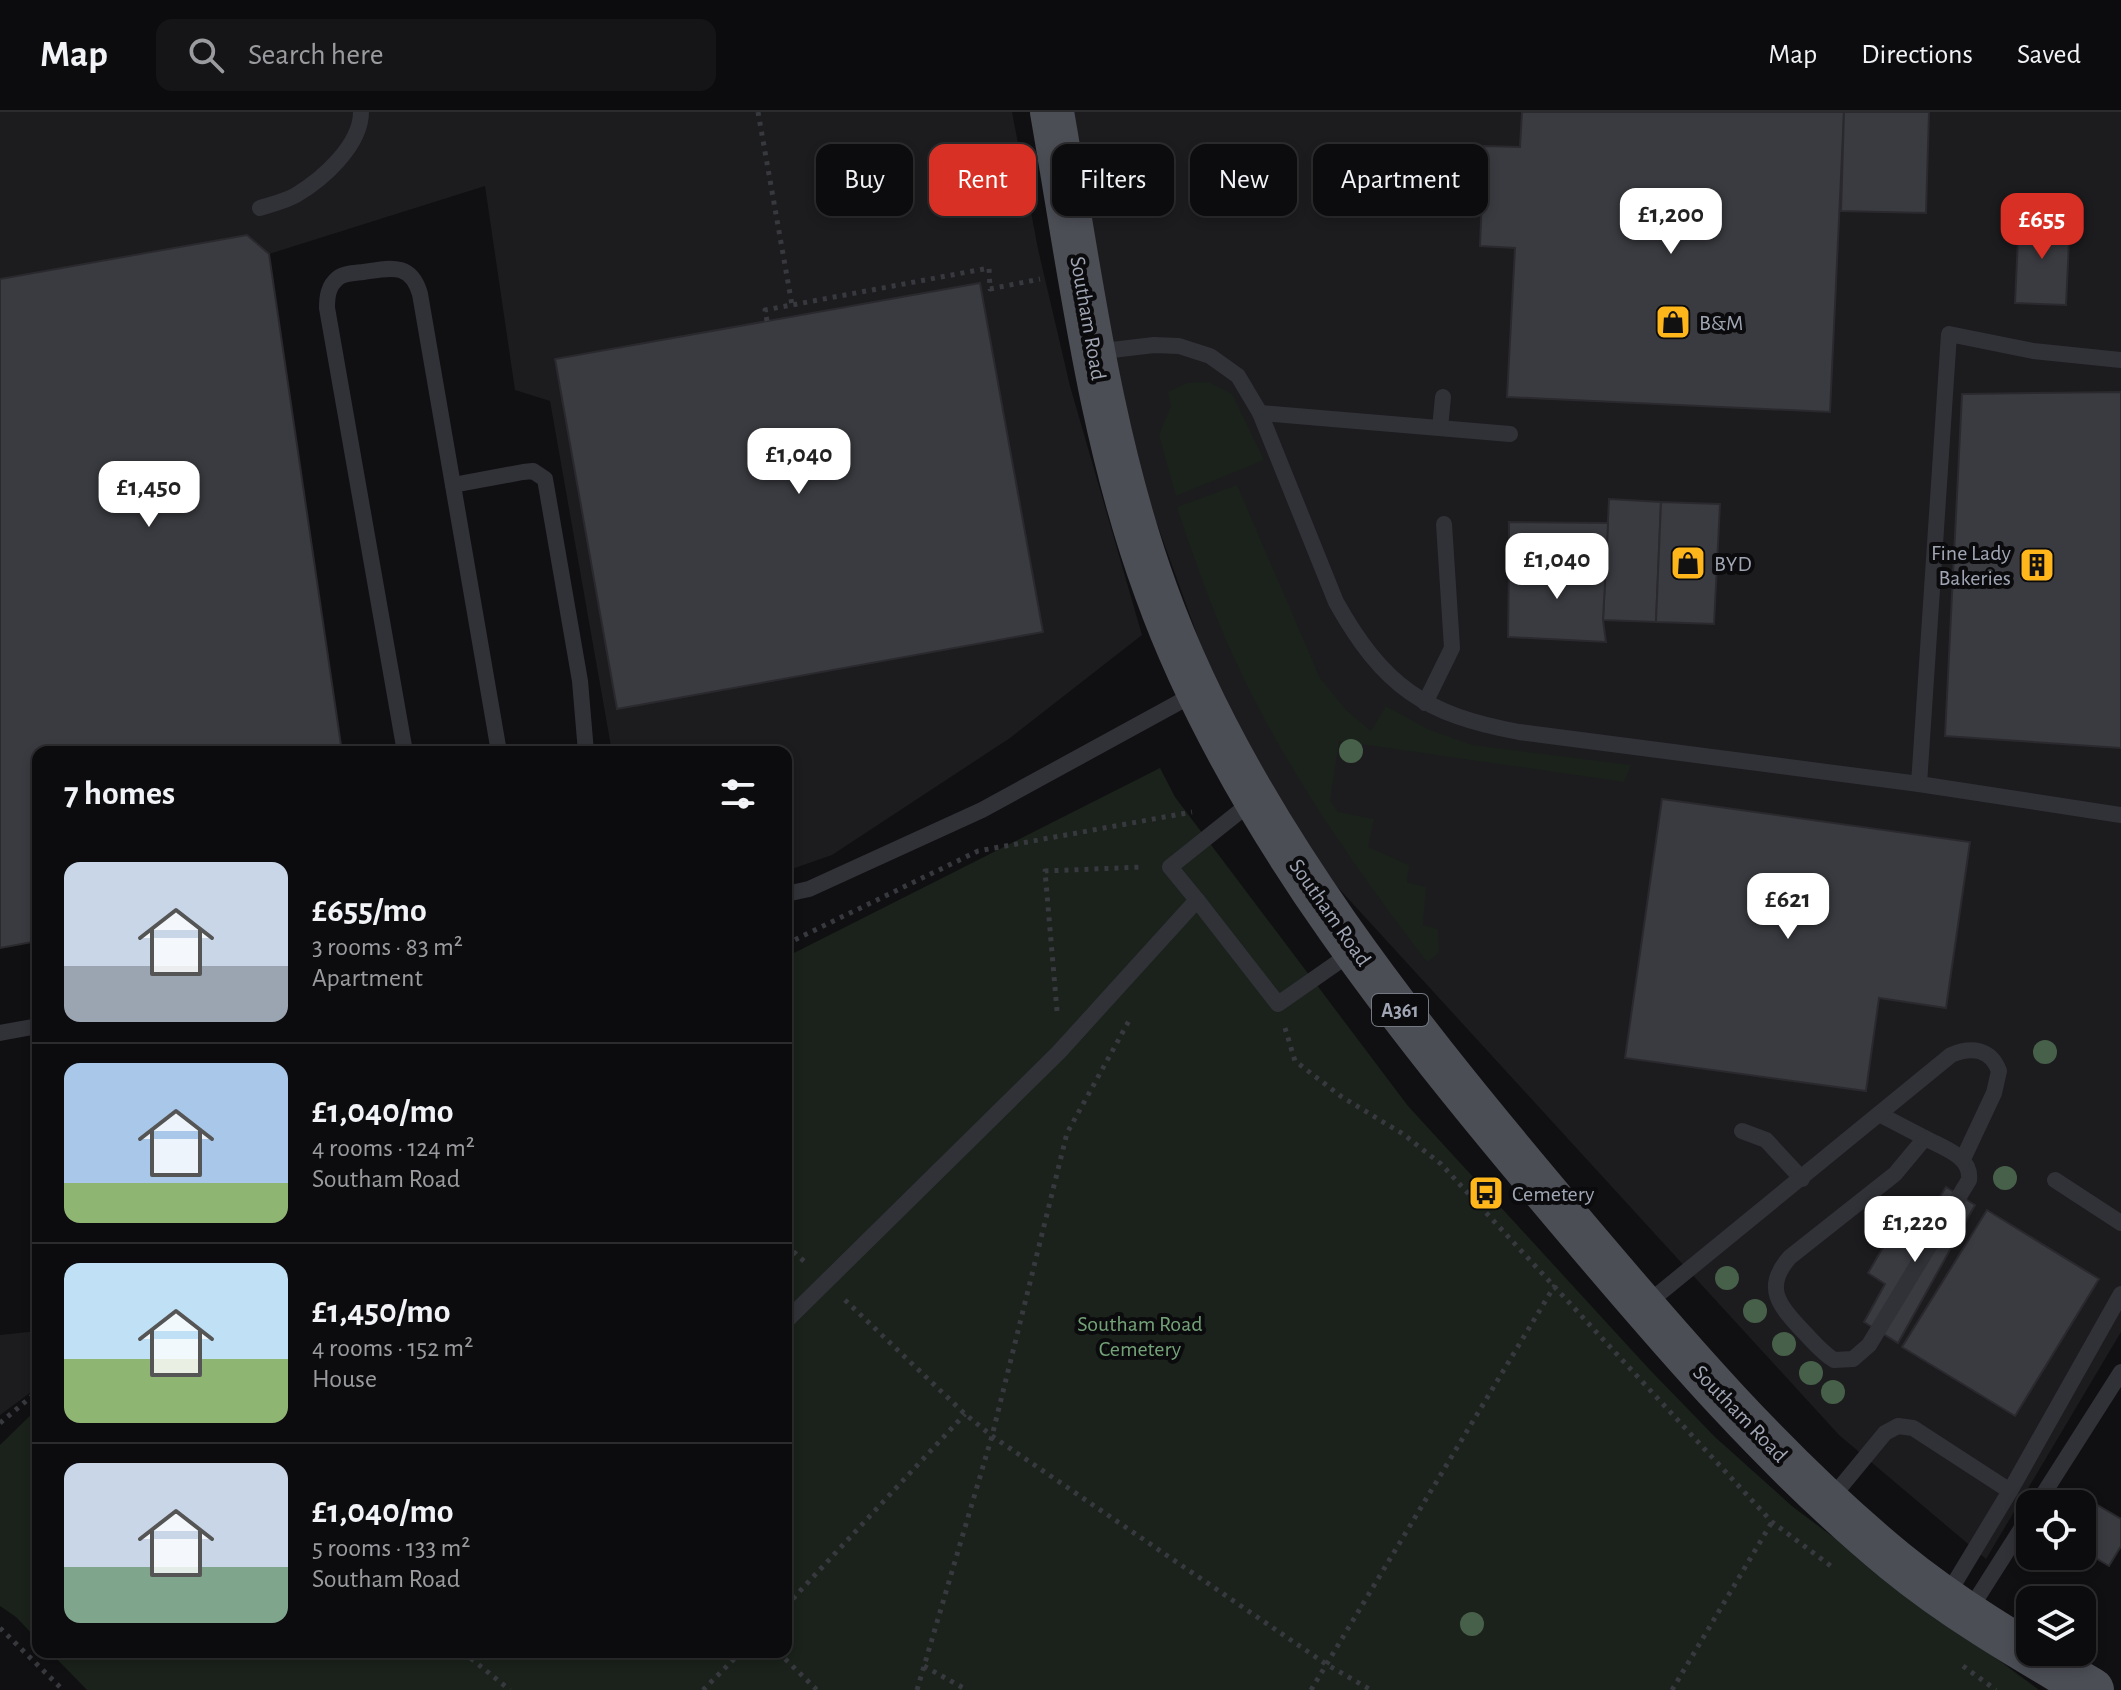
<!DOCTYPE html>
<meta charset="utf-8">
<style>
body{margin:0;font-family:"Alegreya Sans",sans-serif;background:#151517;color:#f1f3f6;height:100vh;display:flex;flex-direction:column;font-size:30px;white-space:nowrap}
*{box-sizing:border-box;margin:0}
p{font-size:26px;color:#9a9b9e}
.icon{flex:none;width:44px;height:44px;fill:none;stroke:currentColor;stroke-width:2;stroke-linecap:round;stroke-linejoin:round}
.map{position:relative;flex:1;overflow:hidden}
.panel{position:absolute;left:32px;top:634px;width:760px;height:912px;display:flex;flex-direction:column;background:#0c0c0e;border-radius:16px;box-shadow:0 4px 12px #0003,0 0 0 2px #2c2c2e}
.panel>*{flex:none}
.hud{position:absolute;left:816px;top:32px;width:760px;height:72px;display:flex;gap:16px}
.buttons{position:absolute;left:2016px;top:1378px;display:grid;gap:16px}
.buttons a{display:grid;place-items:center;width:80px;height:80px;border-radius:16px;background:#0c0c0e;box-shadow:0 4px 12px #0003,0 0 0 2px #2c2c2e;font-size:40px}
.price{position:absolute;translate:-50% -68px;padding:0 18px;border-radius:16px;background:#fff;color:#222;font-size:26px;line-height:52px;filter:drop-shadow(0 2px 4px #0008)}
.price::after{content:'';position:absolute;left:50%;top:48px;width:24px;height:18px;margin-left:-12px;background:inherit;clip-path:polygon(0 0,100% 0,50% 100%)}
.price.active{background:#d93025;color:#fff}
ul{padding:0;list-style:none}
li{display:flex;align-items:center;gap:24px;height:200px;padding:0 32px}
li+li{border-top:2px solid #2c2c2e}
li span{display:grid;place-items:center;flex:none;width:224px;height:160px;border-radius:16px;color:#555}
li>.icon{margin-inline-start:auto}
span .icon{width:96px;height:96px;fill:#fffc;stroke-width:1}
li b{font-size:34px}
h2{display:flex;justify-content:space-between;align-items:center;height:96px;padding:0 32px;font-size:34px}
.tag{padding:0 28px;border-radius:16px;background:#0c0c0e;box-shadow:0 4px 12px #0003,0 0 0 2px #2c2c2e;font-size:28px;line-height:72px}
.tag.active{background:#d93025;color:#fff}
header{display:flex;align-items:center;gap:48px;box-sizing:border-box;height:112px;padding:0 40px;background:#0c0c0e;border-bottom:2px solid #2c2c2e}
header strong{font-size:38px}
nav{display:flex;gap:44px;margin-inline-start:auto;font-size:28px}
.search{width:560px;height:72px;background:#151517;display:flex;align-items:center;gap:20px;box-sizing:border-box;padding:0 28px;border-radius:16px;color:#9a9b9e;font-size:30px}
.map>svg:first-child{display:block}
</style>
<header>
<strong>Map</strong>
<div class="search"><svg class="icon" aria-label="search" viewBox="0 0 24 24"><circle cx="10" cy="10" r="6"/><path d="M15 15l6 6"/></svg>Search here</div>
<nav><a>Map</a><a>Directions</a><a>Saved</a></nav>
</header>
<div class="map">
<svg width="2121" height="1578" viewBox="0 0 2121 1578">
<rect width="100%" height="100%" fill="#101012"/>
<g fill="#1c1c1f">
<polygon points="0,0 1012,0 1038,137 1070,274 1142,523 1010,626 832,743 786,759 786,640 612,640 550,289 515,278 485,74 269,142 0,182"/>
<polygon points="1053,0 2121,0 2121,1220 1986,1447 1839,1323 1256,686 1095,240"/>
<polygon points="38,1219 38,1275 0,1303 0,1223"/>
</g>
<g fill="#1a221b">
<polygon points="1208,270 1232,282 1264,348 1176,384 1159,323 1171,294 1168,280 1187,271"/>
<path d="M1237 373 1320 566 1347 599 1371 619 1386 594 1430 618 1472 633 1631 653 1624 670 1339 629 1330 689 1338 700 1374 707 1368 735 1409 753 1407 770 1426 775 1423 813 1438 817 1439 841 1427 850C1359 761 1293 668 1244 567 1217 512 1196 453 1177 395Z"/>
<polygon points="1160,656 1175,685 1408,994 1650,1258 1715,1325 1793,1395 2039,1578 87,1578 50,1540 786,1540 786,845"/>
<polygon points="38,1296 38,1528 16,1505 0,1494 0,1333"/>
</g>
<g fill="#3a3b40" stroke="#2a2a2e" stroke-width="2">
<polygon points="1522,0 1844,0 1830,300 1507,285 1515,136 1480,134 1484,34 1520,35"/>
<polygon points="1844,0 1929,0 1926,101 1841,99"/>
<polygon points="2019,105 2070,108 2066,193 2015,191"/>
<polygon points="247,123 269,142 342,640 38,640 38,829 0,836 0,167"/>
<polygon points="980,171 1043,520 617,597 555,247"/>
<polygon points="2121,280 2121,636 1945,624 1962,282"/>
<polygon points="1609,387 1661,390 1656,510 1603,508"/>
<polygon points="1661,390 1720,392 1714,512 1656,510"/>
<polygon points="1509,410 1608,411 1606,451 1509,451"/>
<polygon points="1509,451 1606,451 1603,508 1606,530 1508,525"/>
<polygon points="1662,687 1970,730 1946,896 1879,886 1866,979 1625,946"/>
<polygon points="1946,1075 1975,1093 1898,1231 1864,1210 1885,1172 1868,1161 1895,1115 1916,1124"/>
<polygon points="1987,1098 2099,1167 2015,1304 1902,1235"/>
<polygon points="2077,1381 2121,1407 2121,1434 2109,1454 2082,1438 2082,1392 2071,1392"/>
</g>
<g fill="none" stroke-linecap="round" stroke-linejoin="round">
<g stroke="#37393e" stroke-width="5" stroke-dasharray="4 6" stroke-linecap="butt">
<polyline points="758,0 792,193"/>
<polyline points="767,209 765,198 989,156 990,177 1040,167"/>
<polyline points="786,832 978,739 1192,700"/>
<polyline points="1057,899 1045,759 1143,755"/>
<polyline points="1285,916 1295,949 1342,985 1403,1022 1441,1052 1772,1410 1831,1454"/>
<polyline points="786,1133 806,1151"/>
<polyline points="845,1188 965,1302 992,1324 1326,1552 1371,1578"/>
<polyline points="0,1311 38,1279"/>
<polyline points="786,1494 965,1302"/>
<polyline points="0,1516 63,1578"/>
<polyline points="463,1540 510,1578"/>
<polyline points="778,1540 817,1578"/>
<polyline points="924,1554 967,1578"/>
<polyline points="1963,1554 1996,1578"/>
<polyline points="703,1578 741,1540"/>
<polyline points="917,1578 992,1324 1067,1021 1130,907"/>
<polyline points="1311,1578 1555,1173"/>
<polyline points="1672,1578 1772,1410"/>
</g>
<g stroke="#313237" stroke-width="16">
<path d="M260 96C272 92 286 89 296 83 323 67 361 33 361 0"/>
<path d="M1095 240 1154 233 1179 234 1210 244 1238 264 1260 301 1336 490C1383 574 1425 603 1519 620L1919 672 2121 703"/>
<polyline points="1260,301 1510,322"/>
<polyline points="1440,316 1443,285"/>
<polyline points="453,373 523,360 533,359 545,367 580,569 586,640"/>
<polyline points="1425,591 1452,536 1444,412"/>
<path d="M405 640 327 196C327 185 328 174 338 166 344 161 355 161 363 160 390 156 411 150 420 182L499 640"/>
<polyline points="1919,672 1949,222 2033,239 2121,248"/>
<polyline points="786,782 809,777 982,698 1196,581"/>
<polyline points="1197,788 1278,892 1354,839"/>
<polyline points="0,921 38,914"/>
<polyline points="1879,1002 1925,1026"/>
<polyline points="1742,1019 1766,1028 1802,1067"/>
<path d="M1925 1026C1943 1036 1972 1044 1969 1068L1869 1233 1853 1247 1834 1248C1821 1240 1812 1228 1801 1217 1779 1193 1763 1175 1790 1145L1895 1062Z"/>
<polyline points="2055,1068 2121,1111"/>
<path d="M1644 1194 1951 943C1972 934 1991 937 1999 959L1994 981 1963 1047"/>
<polyline points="786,1209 1059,940 1197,788 1170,755 1254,688"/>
<polyline points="1829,1389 1885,1321 1898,1314 1913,1316 2010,1379"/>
<polyline points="2037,1392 2121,1260"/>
<polyline points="1946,1485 2010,1379 2121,1182"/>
<polyline points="1967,1502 2030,1403"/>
</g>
<path stroke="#4c4e56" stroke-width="44" d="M1052 0C1080 160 1100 326 1156 479 1240 713 1417 928 1576 1116 1675 1233 1776 1351 1895 1449 1956 1499 2024 1538 2092 1578"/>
</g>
<g fill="#47604a">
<circle cx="1351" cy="639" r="12"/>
<circle cx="2045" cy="940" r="12"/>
<circle cx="2005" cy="1066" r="12"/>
<circle cx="1727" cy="1166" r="12"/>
<circle cx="1755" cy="1199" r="12"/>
<circle cx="1784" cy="1232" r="12"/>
<circle cx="1811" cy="1261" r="12"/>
<circle cx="1833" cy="1280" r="12"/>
<circle cx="1472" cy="1512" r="12"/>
</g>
<defs>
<symbol id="shop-square" viewBox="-11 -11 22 22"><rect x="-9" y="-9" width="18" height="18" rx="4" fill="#ffb61b" stroke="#0b0b0d"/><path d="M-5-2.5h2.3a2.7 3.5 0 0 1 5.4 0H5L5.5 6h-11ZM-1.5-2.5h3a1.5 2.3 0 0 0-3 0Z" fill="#111"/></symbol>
<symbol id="building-square" viewBox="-11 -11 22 22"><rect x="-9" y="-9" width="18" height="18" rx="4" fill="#ffb61b" stroke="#0b0b0d"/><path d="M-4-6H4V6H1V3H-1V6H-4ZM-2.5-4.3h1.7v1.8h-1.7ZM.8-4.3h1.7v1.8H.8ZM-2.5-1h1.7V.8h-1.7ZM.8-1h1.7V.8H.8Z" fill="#111"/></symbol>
<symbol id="bus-square" viewBox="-11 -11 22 22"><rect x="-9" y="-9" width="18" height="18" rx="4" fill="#ffb61b" stroke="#0b0b0d"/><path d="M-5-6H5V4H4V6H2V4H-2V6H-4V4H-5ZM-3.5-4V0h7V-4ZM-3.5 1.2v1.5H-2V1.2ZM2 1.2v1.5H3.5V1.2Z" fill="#111"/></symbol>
</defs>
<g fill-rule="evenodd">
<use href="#shop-square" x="1653" y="190" width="40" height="40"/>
<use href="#shop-square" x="1668" y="431" width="40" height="40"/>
<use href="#building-square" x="2017" y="433" width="40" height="40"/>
<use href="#bus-square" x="1466" y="1061" width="40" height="40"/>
</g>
<g text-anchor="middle" stroke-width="8" stroke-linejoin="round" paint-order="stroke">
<rect fill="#0b0b0d" stroke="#737882" stroke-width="2" x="1372" y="882" width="56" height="32" rx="6"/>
<g font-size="20" font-weight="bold" fill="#a0a6b4">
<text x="1400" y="905">A361</text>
</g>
<g font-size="22" fill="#a0a6b4" stroke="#0b0b0d">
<text transform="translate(1089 206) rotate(80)" y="8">Southam Road</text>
<text transform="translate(1331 800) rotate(55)" y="8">Southam Road</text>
<text transform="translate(1741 1301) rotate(46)" y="8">Southam Road</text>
</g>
<g font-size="22" fill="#a0a6b4" stroke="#0b0b0d" text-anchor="start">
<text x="1699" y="218">B&amp;M</text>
<text x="2011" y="448" text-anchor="end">Fine Lady<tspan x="2011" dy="25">Bakeries</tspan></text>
<text x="1714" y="459">BYD</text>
<text x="1512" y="1089">Cemetery</text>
</g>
<g font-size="22" fill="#74a278" stroke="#0b0b0d">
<text x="1140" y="1219">Southam Road<tspan x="1140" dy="25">Cemetery</tspan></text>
</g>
</g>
</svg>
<div class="buttons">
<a><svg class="icon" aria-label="locate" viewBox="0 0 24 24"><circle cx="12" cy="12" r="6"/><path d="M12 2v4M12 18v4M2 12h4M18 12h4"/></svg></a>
<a><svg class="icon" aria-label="layers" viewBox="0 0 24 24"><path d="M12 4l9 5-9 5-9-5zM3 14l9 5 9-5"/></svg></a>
</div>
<b class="price" style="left:1671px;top:144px">£1,200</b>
<b class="price active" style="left:2042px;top:149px">£655</b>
<b class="price" style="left:799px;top:384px">£1,040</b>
<b class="price" style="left:149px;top:417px">£1,450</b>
<b class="price" style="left:1557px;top:489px">£1,040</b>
<b class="price" style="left:1788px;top:829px">£621</b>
<b class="price" style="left:1915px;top:1152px">£1,220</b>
<div class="hud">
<a class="tag">Buy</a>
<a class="tag active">Rent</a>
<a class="tag">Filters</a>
<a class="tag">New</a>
<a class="tag">Apartment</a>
</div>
<section class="panel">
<h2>7 homes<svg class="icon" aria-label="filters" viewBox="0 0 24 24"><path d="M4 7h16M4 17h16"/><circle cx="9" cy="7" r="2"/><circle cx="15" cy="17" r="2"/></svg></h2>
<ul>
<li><span style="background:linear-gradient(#c9d6e8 65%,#9aa5b1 0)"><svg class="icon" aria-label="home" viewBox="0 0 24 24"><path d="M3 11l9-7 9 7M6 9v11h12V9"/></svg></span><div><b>£655/mo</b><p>3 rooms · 83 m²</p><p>Apartment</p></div></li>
<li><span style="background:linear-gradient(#a9c7e8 75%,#8fb573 0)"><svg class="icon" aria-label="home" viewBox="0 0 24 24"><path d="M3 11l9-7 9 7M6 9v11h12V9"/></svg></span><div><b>£1,040/mo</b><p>4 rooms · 124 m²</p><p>Southam Road</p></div></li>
<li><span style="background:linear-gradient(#bfe0f5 60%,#8fb573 0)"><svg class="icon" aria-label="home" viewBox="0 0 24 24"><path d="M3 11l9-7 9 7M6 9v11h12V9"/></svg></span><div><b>£1,450/mo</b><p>4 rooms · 152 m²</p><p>House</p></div></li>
<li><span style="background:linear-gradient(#c9d6e8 65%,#7fa58c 0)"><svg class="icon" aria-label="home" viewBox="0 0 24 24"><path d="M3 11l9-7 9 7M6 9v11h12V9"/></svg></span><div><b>£1,040/mo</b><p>5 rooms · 133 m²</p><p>Southam Road</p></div></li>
</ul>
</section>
</div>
